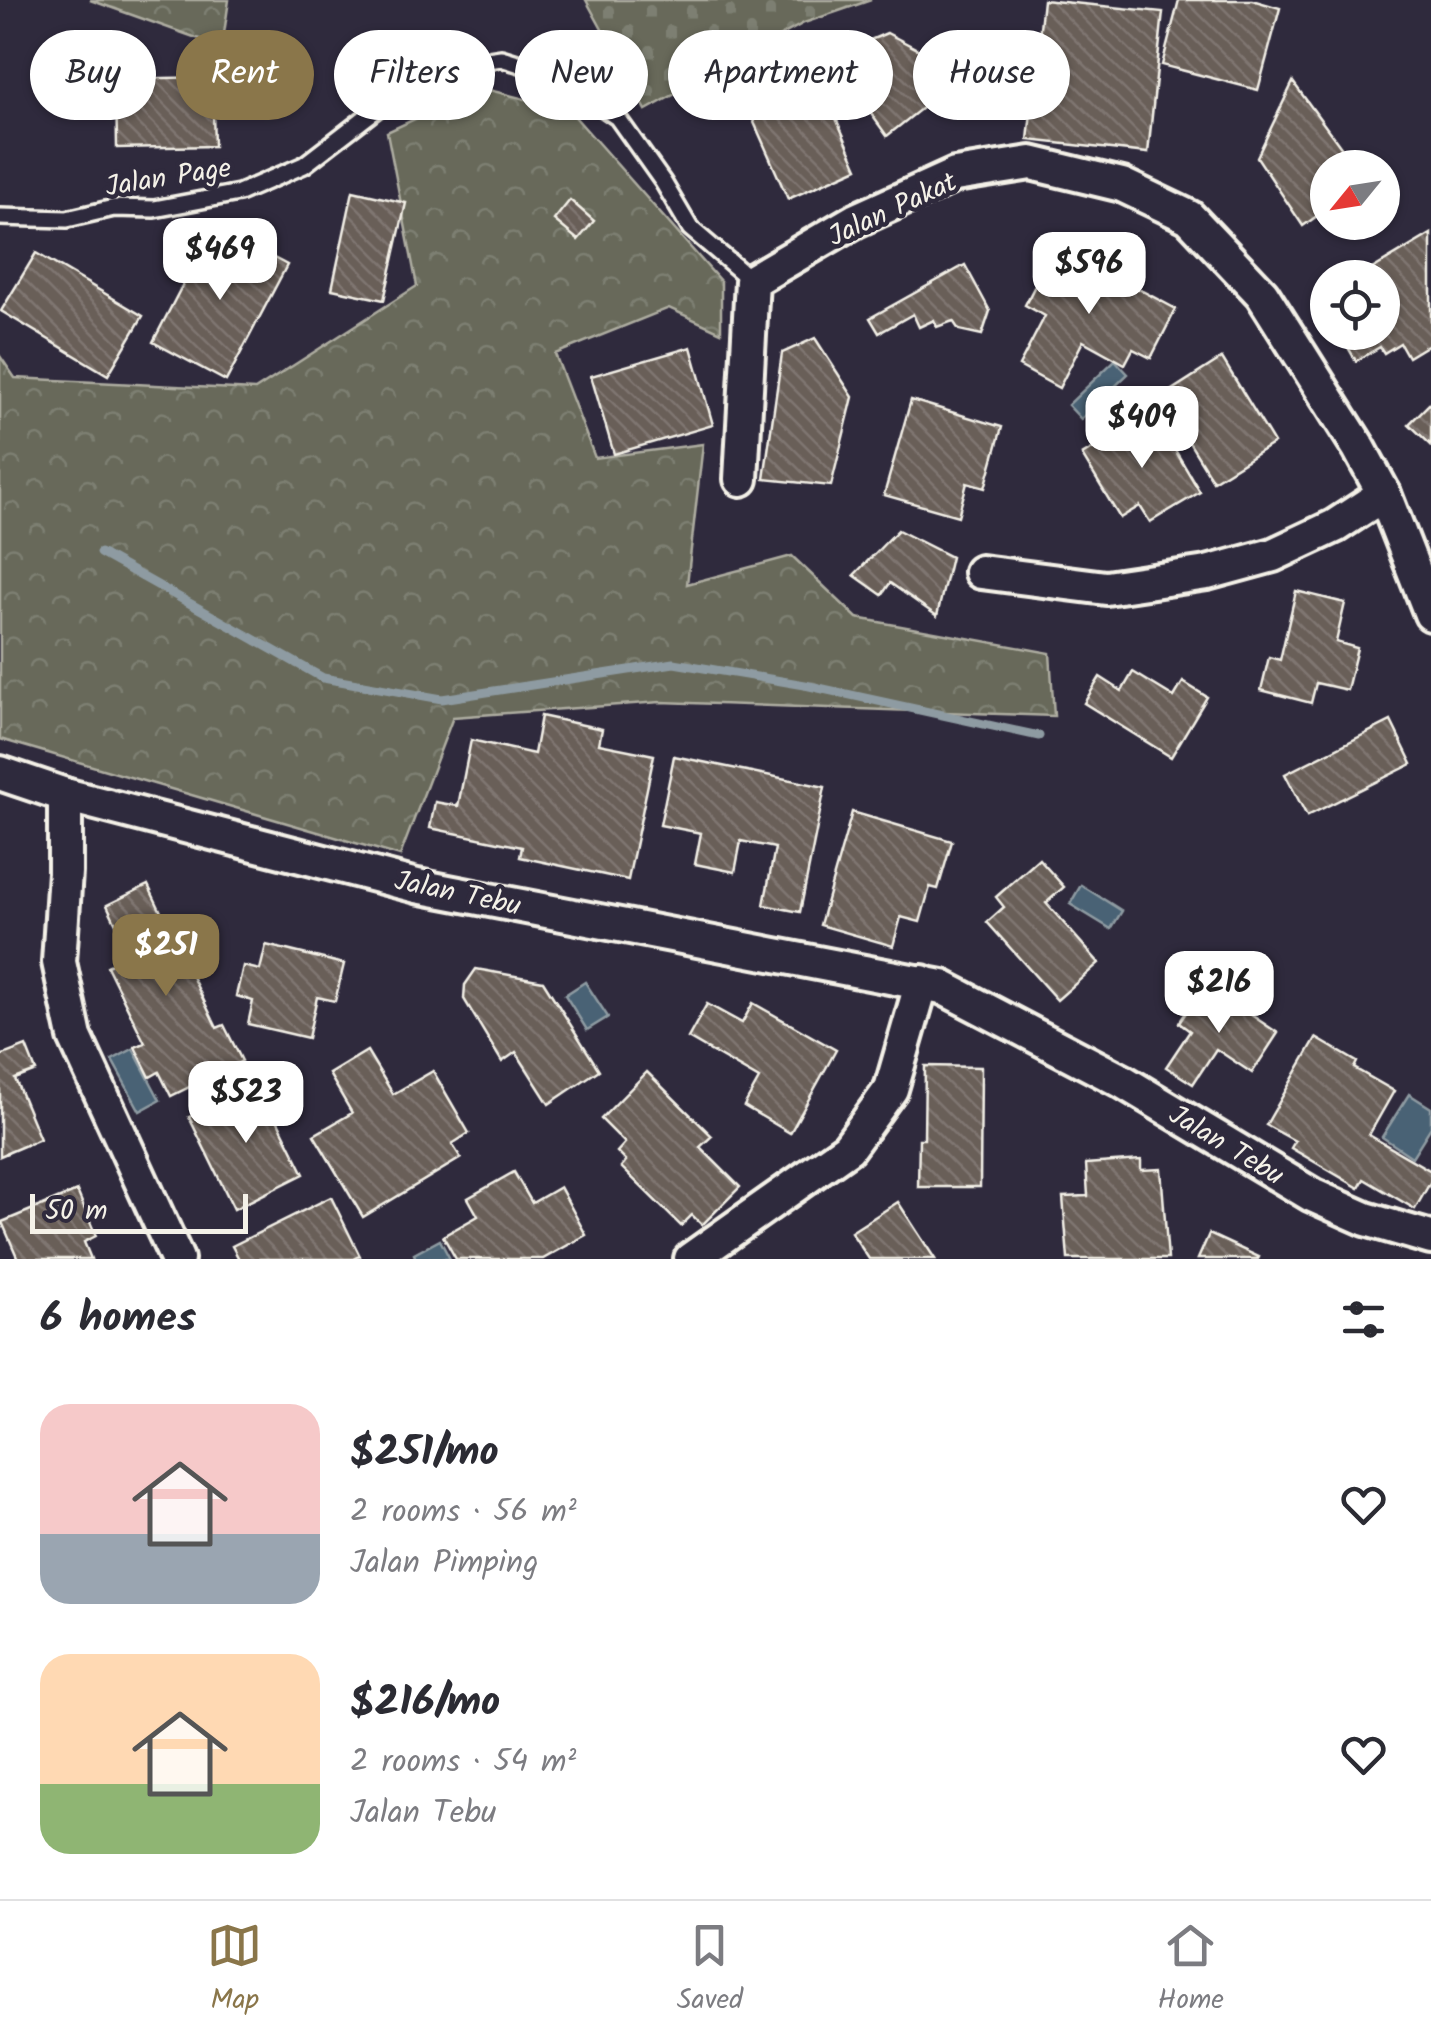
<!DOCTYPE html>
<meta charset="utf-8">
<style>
body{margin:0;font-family:Kalam,sans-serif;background:#f7f7f7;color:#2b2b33;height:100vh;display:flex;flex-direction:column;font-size:38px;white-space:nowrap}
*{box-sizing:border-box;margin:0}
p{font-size:32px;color:#7c7c81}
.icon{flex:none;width:55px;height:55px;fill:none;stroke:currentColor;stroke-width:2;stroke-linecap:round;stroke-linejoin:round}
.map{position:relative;height:1259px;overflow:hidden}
.panel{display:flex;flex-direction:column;background:#fff;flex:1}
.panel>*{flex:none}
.top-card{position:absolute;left:30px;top:30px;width:1372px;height:90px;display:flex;gap:20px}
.needle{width:65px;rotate:240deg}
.fabs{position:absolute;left:1310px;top:150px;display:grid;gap:20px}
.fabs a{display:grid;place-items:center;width:90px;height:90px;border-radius:50%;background:#fff;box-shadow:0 2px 8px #0004;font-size:50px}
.scale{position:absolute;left:30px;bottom:25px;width:218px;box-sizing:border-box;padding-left:10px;border:5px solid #f4f1e8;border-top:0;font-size:28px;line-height:35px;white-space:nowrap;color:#f4f1e8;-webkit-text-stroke:8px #2f2a3d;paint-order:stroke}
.price{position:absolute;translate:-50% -85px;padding:0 22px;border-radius:20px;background:#fff;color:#222;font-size:32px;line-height:65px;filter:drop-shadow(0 2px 5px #0008)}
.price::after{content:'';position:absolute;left:50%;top:60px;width:30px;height:22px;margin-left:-15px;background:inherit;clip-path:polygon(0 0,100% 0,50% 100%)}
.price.selected{background:#8a764a;color:#fff}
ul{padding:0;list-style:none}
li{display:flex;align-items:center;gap:30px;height:250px;padding:0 40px}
li span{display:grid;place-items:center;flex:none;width:280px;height:200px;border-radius:30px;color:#555}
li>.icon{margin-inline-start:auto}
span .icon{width:120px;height:120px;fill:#fffc;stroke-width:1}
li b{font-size:42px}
h2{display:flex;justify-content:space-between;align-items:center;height:120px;padding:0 40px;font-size:42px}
.pill{padding:0 35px;border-radius:45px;background:#fff;box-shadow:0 2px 8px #0004;font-size:35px;line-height:90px}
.pill.selected{background:#8a764a;color:#fff}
.menu{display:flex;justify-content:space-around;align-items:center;height:140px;border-top:2px solid #e1e1e2;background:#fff;font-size:28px;color:#7c7c81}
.menu a{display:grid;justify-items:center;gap:5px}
.menu .selected{color:#8a764a}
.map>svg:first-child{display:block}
</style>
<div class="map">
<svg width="1431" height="1259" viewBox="0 0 1431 1259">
<defs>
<pattern id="forest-crowns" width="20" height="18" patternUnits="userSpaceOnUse" patternTransform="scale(2.5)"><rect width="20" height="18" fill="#67695a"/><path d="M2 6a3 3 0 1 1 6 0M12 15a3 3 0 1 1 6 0" fill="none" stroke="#7d7f72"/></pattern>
<pattern id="cemetery-stones" width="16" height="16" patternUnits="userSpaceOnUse" patternTransform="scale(2.5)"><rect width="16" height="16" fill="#67695a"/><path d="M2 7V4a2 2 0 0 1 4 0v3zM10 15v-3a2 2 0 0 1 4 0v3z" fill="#7d7f72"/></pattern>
<pattern id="building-back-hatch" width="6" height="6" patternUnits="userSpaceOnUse" patternTransform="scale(2.5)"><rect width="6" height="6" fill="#695e59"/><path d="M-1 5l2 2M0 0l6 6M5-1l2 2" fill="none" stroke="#7f7671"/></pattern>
</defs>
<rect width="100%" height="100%" fill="#2f2a3d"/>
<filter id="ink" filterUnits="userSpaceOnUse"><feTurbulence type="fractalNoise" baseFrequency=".01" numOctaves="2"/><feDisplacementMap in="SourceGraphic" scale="20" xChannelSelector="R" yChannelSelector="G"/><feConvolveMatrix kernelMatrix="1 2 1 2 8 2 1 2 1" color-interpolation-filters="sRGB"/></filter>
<g filter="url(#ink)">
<g fill="url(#forest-crowns)" stroke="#aeada1" stroke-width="2.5">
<polygon points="90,0 229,0 222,47"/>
<polygon points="481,88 569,110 721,282 721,332 669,308 555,354 595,458 703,444 687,584 792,556 857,618 1050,653 1054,716 661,702 453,717 400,856 0,739 0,356 15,378 255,390 417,286 387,132"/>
</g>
<polygon fill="url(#cemetery-stones)" stroke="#aeada1" stroke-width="2.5" points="586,0 871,0 804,23 646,110"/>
<g fill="#4a6274" stroke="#8e9ba2" stroke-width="2.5">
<polygon points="1115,360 1128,374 1081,419 1068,405"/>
<polygon points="1081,885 1122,911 1111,929 1070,904"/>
<polygon points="585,982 608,1017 587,1030 565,995"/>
<polygon points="133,1049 160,1100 140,1111 112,1060"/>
<polygon points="1409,1094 1431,1108 1431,1127 1412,1157 1382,1137"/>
<polygon points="440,1240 450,1259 416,1259 414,1254"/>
</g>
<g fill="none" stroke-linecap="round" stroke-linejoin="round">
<polyline stroke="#8e9ba2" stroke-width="9" points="100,553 323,678 442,699 674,663 805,685 1039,736"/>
</g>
<g fill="url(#building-back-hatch)" stroke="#f4f1e8" stroke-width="2.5">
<polygon points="1043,0 1163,12 1148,153 1028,140"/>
<polygon points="1179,0 1252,0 1280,8 1258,90 1162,65"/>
<polygon points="887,33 938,60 951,85 887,136 830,57"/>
<polygon points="815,71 858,168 788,199 745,102"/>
<polygon points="212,77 214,146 117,148 116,79"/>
<polygon points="1293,82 1356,168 1328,168 1328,208 1303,226 1257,157"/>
<polygon points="353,191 406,203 384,300 332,289"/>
<polygon points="570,200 594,221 578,240 554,220"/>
<polygon points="213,226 287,265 226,381 153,342"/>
<polygon points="1431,234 1431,343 1408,357 1400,343 1384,353 1380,347 1356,361 1339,332 1382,332 1382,278 1357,278"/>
<polygon points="1056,245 1176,309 1151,358 1133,349 1125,364 1083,341 1059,388 1019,366 1045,316 1025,305"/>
<polygon points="36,253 143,316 108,375 1,311"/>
<polygon points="965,265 990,311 982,335 959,330 953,321 937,327 934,320 919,327 913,314 879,333 870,318"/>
<polygon points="815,338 853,397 831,486 764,479 782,353"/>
<polygon points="691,347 713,425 614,454 591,376"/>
<polygon points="1222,358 1274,443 1213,481 1161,397"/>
<polygon points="911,400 1002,427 985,488 967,483 958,516 884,495"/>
<polygon points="1431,402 1431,445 1409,424"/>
<polygon points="1153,413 1200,492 1150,522 1140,506 1120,518 1082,455"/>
<polygon points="898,530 951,557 937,616 890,583 882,595 854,575"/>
<polygon points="1296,591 1345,603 1336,642 1357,648 1347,690 1316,683 1311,703 1261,690 1269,657 1280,660"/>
<polygon points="1133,672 1174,697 1183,682 1207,697 1171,757 1084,703 1100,677 1122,691"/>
<polygon points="541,716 602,729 599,744 654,755 628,880 520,857 522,847 430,828 435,802 458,806 471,740 534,754"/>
<polygon points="1391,721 1412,764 1307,816 1285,774"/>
<polygon points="674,756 825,787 800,912 764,905 775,848 741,841 735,872 695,864 701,833 660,825"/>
<polygon points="852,812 952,841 938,889 930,887 920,922 901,917 893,946 820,925"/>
<polygon points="1039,859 1064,887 1046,903 1099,963 1057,1000 987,922 1004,907 996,897"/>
<polygon points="148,885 217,1028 224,1025 242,1061 171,1096 159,1072 150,1077 135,1047 145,1043 107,966 131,955 107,905"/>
<polygon points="266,945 344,964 335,1001 317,997 308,1038 248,1024 253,1001 236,996 243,966 260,970"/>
<polygon points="476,969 543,981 599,1070 549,1104 516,1052 502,1062 464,999 465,985"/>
<polygon points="1205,984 1278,1033 1252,1073 1216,1049 1193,1084 1166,1067 1190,1031 1179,1023"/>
<polygon points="753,1003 836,1050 790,1133 744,1106 759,1079 688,1038 707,1004 742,1023"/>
<polygon points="1316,1038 1357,1062 1354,1068 1394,1091 1369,1135 1431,1171 1431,1181 1415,1209 1364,1179 1359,1188 1291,1148 1295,1141 1266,1125"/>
<polygon points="26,1046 36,1071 15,1079 40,1139 0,1156 0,1056"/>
<polygon points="367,1051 393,1094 433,1071 469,1133 452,1144 461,1158 363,1217 314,1135 352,1113 329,1074"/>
<polygon points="925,1066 981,1067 980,1187 918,1187 919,1139 924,1139"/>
<polygon points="647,1072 712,1136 700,1147 740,1187 702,1225 692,1215 681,1226 621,1167 626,1161 617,1152 625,1143 601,1119"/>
<polygon points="259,1083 304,1174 234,1209 189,1117"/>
<polygon points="1141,1160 1141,1170 1161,1169 1168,1259 1068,1259 1063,1197 1088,1196 1086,1164"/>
<polygon points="514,1172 532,1203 560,1187 586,1235 543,1259 456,1259 443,1236 478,1216 468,1198"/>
<polygon points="77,1191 96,1236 84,1242 91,1259 18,1259 2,1222"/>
<polygon points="331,1197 360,1256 353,1259 239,1259 232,1246"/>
<polygon points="898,1202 935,1259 869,1259 851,1232"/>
<polygon points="1209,1234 1259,1257 1258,1259 1198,1259"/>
</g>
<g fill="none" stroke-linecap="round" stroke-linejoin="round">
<defs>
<polyline id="service" points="0,217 67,219 114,208 154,209 239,193 304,165 387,101 442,67 501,58 553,74 617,117 663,182 690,228 752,281"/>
<g id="minor">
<polyline points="741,479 752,281 856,220 955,175 1031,163 1122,185 1189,217 1262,294 1359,448 1384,494 1431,614"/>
<polyline points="981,572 1106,588 1207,573 1273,555 1335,526 1384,494"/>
<polyline points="0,773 65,795 417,886 942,987 1122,1081 1312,1195 1366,1219 1431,1238"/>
<polyline points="65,795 65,872 59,962 75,1037 177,1259"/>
<polyline points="691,1259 848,1148 891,1089 922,982"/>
</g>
</defs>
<use href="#service" stroke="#f4f1e8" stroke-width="22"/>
<use href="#minor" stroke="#f4f1e8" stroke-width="40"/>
<use href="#service" stroke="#2f2a3d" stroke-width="15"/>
<use href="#minor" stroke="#2f2a3d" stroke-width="32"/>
</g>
</g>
<g text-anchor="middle" stroke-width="9" stroke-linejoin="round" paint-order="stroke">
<g font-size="28" fill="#f4f1e8" stroke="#2f2a3d">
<text transform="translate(168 176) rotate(-9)" y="10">Jalan Page</text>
<text transform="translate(892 208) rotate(-25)" y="10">Jalan Pakat</text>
<text transform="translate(458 892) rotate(12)" y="10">Jalan Tebu</text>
<text transform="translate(1227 1144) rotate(31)" y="10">Jalan Tebu</text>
</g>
</g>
</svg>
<div class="fabs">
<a><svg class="needle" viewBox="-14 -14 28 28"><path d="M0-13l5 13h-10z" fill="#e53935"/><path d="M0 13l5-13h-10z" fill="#7c7c81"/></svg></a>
<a><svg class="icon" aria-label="locate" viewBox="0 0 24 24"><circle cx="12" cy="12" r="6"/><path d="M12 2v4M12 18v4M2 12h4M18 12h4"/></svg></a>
</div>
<div class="scale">50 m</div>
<b class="price" style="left:220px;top:303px">$469</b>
<b class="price" style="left:1089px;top:317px">$596</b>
<b class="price" style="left:1142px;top:471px">$409</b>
<b class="price selected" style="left:166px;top:999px">$251</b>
<b class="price" style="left:1219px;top:1036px">$216</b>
<b class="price" style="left:246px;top:1146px">$523</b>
<div class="top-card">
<a class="pill">Buy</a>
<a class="pill selected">Rent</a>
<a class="pill">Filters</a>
<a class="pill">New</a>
<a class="pill">Apartment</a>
<a class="pill">House</a>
</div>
</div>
<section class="panel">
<h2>6 homes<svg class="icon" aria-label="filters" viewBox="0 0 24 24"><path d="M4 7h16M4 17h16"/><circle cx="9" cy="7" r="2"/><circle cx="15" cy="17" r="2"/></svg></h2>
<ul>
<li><span style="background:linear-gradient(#f6c9c9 65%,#9aa5b1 0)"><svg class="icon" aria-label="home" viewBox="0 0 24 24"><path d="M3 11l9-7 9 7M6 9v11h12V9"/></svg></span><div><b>$251/mo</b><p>2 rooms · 56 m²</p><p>Jalan Pimping</p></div><svg class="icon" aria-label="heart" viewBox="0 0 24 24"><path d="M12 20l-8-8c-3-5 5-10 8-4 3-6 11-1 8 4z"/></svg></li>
<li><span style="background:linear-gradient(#ffd9b3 65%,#8fb573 0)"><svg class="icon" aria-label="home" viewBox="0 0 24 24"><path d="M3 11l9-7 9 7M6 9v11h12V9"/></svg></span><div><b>$216/mo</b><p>2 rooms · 54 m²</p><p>Jalan Tebu</p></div><svg class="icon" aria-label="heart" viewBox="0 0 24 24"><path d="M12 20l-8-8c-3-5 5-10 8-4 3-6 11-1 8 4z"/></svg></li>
</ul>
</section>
<nav class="menu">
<a class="selected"><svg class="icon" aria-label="map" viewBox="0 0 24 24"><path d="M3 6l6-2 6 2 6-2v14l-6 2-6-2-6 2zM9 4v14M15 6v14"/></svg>Map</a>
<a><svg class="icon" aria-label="saved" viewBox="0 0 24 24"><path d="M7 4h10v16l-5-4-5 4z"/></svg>Saved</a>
<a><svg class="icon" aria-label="home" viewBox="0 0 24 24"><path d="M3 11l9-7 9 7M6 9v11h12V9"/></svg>Home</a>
</nav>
